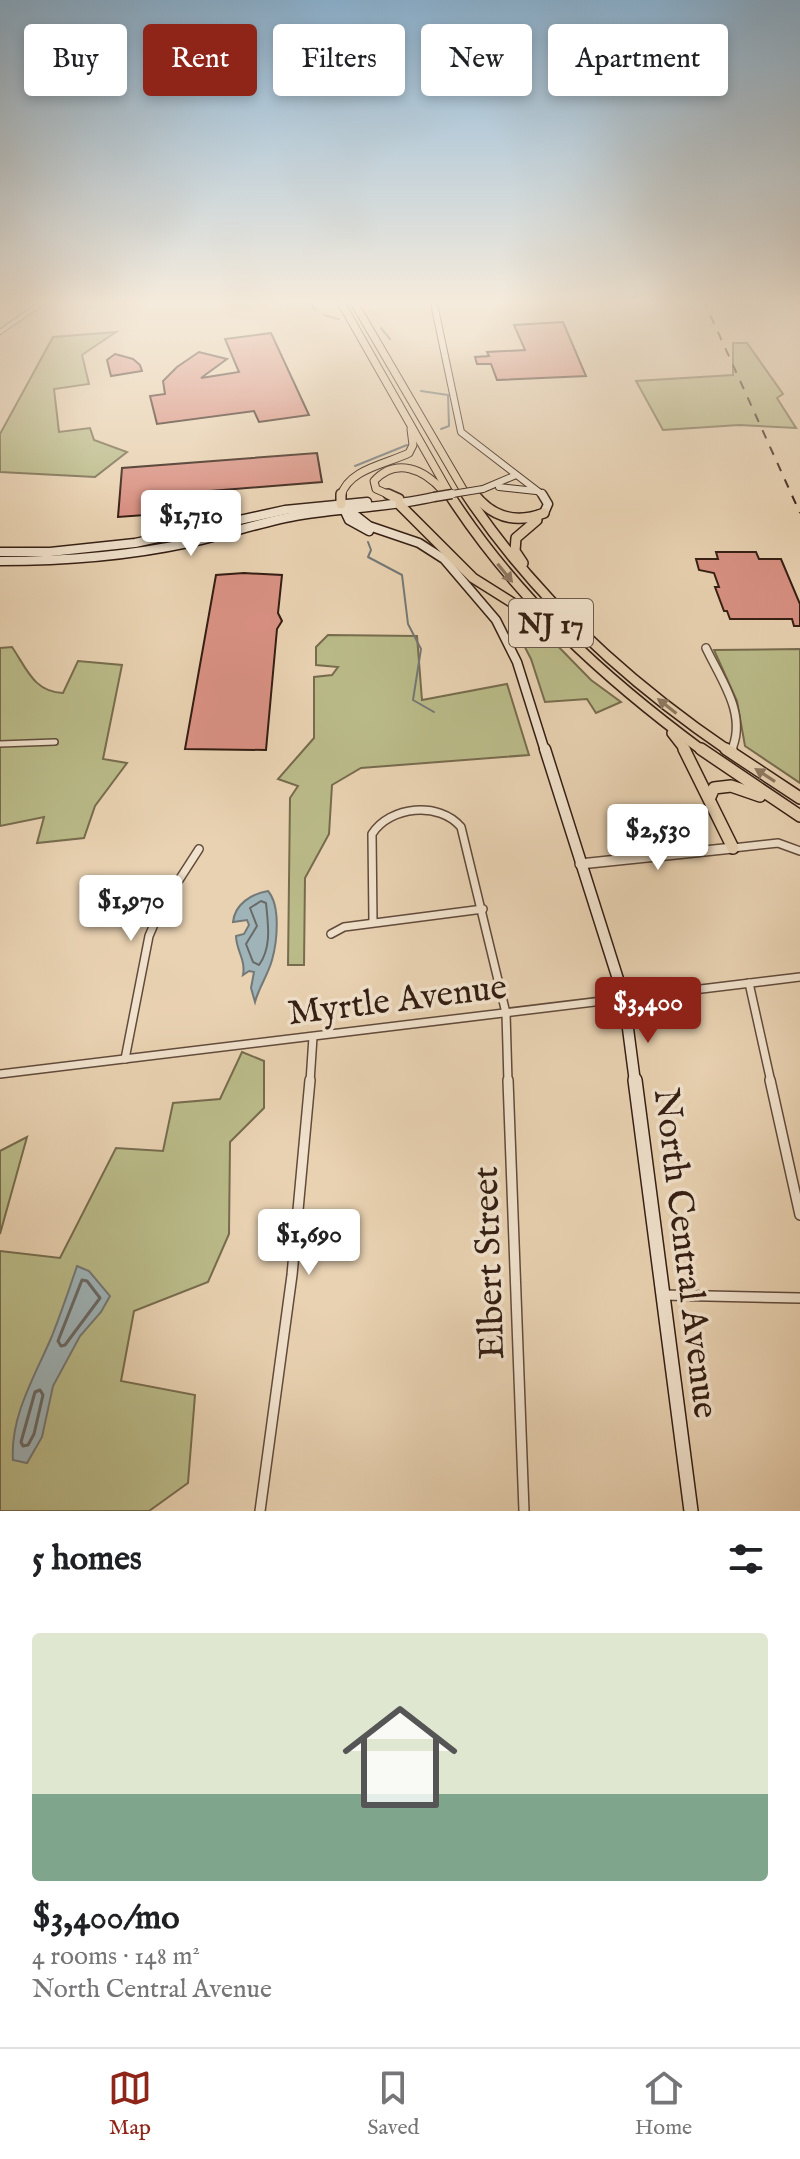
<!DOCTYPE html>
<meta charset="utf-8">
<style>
body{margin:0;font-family:"IM FELL English",serif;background:#f6f6f6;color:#202124;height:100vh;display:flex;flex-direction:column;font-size:30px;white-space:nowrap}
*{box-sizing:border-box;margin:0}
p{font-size:26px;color:#757577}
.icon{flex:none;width:44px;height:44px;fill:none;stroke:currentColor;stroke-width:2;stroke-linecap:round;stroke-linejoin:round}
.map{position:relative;height:1511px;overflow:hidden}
.details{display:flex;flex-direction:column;background:#fff;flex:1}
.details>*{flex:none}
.top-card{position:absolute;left:24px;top:24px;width:752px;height:72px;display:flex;gap:16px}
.price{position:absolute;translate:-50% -68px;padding:0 18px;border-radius:8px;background:#fff;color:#222;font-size:26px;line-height:52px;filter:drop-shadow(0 2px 4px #0008)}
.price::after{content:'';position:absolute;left:50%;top:48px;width:24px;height:18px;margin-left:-12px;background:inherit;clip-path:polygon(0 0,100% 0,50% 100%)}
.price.current{background:#8f2418;color:#fff}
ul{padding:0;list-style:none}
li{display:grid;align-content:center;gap:16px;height:424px;padding:0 32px}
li+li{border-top:2px solid #e0e0e0}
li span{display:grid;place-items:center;height:248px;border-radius:8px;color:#555}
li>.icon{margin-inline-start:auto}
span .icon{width:144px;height:144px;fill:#fffc;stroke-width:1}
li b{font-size:34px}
h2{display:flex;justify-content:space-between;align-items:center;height:96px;padding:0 32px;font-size:34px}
.chip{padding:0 28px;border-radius:8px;background:#fff;box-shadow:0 4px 12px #0003;font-size:28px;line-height:72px}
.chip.current{background:#8f2418;color:#fff}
.tab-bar{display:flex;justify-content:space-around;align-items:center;height:112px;border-top:2px solid #e0e0e0;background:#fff;font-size:22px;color:#757577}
.tab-bar a{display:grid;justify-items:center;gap:4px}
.tab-bar .current{color:#8f2418}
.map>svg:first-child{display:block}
</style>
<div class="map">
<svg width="800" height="1511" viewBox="0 0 800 1511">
<rect width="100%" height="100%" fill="#e9d2b2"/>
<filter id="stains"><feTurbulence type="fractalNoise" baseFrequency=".0025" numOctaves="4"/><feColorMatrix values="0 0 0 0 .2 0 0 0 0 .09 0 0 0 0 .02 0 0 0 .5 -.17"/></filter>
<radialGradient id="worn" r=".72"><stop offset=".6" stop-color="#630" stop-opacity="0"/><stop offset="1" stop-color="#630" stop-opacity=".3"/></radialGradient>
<g fill="#babb89" stroke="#776c4e" stroke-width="2">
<polygon points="116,332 82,355 89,384 54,389 59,432 90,428 94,440 127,452 95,477 0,472 0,434 53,337"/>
<polygon points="733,343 747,343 783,394 777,398 796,428 739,425 663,430 636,381 733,375"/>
<polygon points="519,627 546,634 591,680 621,702 596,713 587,699 545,702 531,659 516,630"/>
<polygon points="328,635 417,636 422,700 507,684 529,755 361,768 332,785 329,834 305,878 304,965 288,965 290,798 298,786 278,779 314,738 314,677 332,675 338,667 316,665 316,647"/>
<path d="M12 647C27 669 34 692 63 693L78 661 122 665 103 759 127 763 95 806 84 838 37 843 44 817 0 826V648Z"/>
<polygon points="800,649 800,783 745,746 737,701 714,650"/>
<polygon points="242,1052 264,1061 264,1108 230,1142 229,1234 208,1282 134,1311 121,1381 195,1395 188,1483 149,1511 0,1511 0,1251 60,1258 116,1148 163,1151 173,1103 220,1099"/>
<polygon points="27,1137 0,1234 0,1151"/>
</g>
<g fill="#9eb4b9" stroke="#747877" stroke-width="2">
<path d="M268 891C281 906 277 942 272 960 268 975 259 987 255 1002L251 988 254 972 249 971 243 975C246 960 236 950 236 936L244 934 249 925 247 920 233 922C235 904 251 894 268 891Z"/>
<path d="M77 1266 89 1271 110 1296 101 1312 80 1336 53 1386 42 1437 27 1463 13 1460C10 1416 35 1376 52 1336 61 1313 69 1290 77 1266Z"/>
</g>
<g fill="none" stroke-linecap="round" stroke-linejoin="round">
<path stroke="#696966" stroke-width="2" d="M261 901 266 903C268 924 272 947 259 965L253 962 246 944 257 926 250 908Z"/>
<g stroke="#696966" stroke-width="3">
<polygon points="82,1280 87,1281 100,1298 65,1345 61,1346 58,1341"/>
<polygon points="40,1390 43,1395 34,1434 28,1445 23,1446 21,1442 35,1392"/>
</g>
<g stroke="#747877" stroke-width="2">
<polyline points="301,299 312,304 315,310"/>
<polyline points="324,315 339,319"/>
<polyline points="381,328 390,339"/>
<polyline points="421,391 448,395 449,426 441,429"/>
<polyline points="355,466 407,445"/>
<polyline points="368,542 371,550 368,557 402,575 408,624 421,649 413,700 434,712"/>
</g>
</g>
<g fill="#d99183" stroke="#341e13" stroke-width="2">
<polygon points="563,322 586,376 497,380 491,364 477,364 475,357 489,356 487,352 525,350 514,325"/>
<polygon points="271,333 309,415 259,422 254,411 157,424 150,396 165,394 163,381 177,367 199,352 227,359 201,378 239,372 225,339"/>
<polygon points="115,354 133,359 140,365 142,371 111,376 107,360"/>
<polygon points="317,453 322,482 199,492 200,511 118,517 122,468"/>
<polygon points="716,552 756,552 759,559 781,559 800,604 800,626 794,626 792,619 730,619 727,611 724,611 715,587 719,587 714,573 699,570 696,559 718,559"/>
<polygon points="244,573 282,575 278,613 282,621 277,629 266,750 185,749 216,575"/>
</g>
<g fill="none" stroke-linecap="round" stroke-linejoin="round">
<defs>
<polyline id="minor-far3" points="0,332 47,299"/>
<polyline id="minor-far2" points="0,744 55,742"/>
<g id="minor-far1">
<polyline points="733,848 778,843 800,851"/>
<path d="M373 922 372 834C390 806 439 801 461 827L506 1013 508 1082"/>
<polyline points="331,934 344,927 483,909"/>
<polyline points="749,983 771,1082"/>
<polyline points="125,1059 149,936 161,908 199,849"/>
<polyline points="0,1074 800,977"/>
<polyline points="310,1082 313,1037"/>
</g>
<g id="minor">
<polyline points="508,1080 524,1511"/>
<polyline points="770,1080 800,1215"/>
<polyline points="663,1295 800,1298"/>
<polyline points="260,1511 292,1275 310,1080"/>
</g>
<path id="tertiary-far1" d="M706 648C721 680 748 715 731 751"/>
<g id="tertiary">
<polyline points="730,752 732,749"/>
<polyline points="580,864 733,848"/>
</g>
<g id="secondary-far3">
<polyline points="433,299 461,432 544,496"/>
<polyline points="499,487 536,491"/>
<polyline points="483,489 516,475"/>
</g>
<g id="secondary-far2">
<polyline points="542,494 548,504 544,513"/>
<polyline points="341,504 369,526 419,543 444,559 496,620 517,662 545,751"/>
<polyline points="343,507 349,520 369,531"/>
<polyline points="0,552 50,552 135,543 285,510 367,502"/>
<path d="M0 561C63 561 127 556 188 543 226 535 263 521 301 515 346 508 390 507 434 497"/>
</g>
<polyline id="secondary-far1" points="545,749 624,998 635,1082"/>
<polyline id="secondary" points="635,1080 691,1511"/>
<g id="trunk-far2">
<polyline points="339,299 451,496"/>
<polyline points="352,299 467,496"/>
<polyline points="473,493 475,496"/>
<path d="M341 496C348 469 387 464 409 453L413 445 411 429"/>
<path d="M392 496 376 489 374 481C396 457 424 469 443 491"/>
</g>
<g id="trunk-far1">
<polyline points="341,494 341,504"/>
<polyline points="388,494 399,499"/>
<path d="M449 494C516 598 604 678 703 751"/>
<path d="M466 494C535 598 626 681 729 751"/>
<path d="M474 494C493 518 516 524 544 513"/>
<polyline points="400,505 473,578 543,622"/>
<polyline points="523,563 515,551 516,538 537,520"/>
<polyline points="672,733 686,751"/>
</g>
<g id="trunk">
<polyline points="684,749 733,848"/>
<polyline points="701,749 800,816"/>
<polyline points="726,749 800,798"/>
<polyline points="710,797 714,788 731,786 760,796"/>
</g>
</defs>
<use href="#minor-far3" stroke="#614b3b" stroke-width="6"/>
<use href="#minor-far2" stroke="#614b3b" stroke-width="8"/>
<use href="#minor-far1" stroke="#614b3b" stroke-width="10"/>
<use href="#minor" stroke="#614b3b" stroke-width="12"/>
<use href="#tertiary-far1" stroke="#614b3b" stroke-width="10"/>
<use href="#tertiary" stroke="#614b3b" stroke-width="12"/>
<use href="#secondary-far3" stroke="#341e13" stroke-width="8"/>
<use href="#secondary-far2" stroke="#341e13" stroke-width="11"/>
<use href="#secondary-far1" stroke="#341e13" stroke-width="13"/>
<use href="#secondary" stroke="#341e13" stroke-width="16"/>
<use href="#trunk-far2" stroke="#341e13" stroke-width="9"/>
<use href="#trunk-far1" stroke="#341e13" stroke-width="12"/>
<use href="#trunk" stroke="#341e13" stroke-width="14"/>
<use href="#minor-far3" stroke="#f1e2cd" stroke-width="4"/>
<use href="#minor-far2" stroke="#f1e2cd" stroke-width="5"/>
<use href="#minor-far1" stroke="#f1e2cd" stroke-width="7"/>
<use href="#minor" stroke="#f1e2cd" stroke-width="9"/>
<use href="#tertiary-far1" stroke="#f1e2cd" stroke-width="7"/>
<use href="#tertiary" stroke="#f1e2cd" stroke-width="9"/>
<use href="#secondary-far3" stroke="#f1e2cd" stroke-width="6"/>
<use href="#secondary-far2" stroke="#f1e2cd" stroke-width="8"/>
<use href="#secondary-far1" stroke="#f1e2cd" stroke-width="10"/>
<use href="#secondary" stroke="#f1e2cd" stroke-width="13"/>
<use href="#trunk-far2" stroke="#e9d2b2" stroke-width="7"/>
<use href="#trunk-far1" stroke="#e9d2b2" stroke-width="9"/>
<use href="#trunk" stroke="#e9d2b2" stroke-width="11"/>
<polyline stroke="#341e13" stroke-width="2" stroke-dasharray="9 9" stroke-linecap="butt" points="703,299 800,513"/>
<defs>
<polyline id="secondary-bridge-far1" points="440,496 483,489"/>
<polyline id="secondary-bridge" points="434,497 452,494"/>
</defs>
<use href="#secondary-bridge-far1" stroke="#341e13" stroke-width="8" stroke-linecap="butt"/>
<use href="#secondary-bridge" stroke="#341e13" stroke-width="11" stroke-linecap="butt"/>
<use href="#secondary-bridge-far1" stroke="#f1e2cd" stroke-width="6"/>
<use href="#secondary-bridge" stroke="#f1e2cd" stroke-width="8"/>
</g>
<defs><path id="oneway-solid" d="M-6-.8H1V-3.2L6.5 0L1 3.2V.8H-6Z" transform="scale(2)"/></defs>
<g fill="#8e7862">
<use href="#oneway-solid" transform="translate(505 573) rotate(51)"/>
<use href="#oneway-solid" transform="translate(667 706) rotate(-142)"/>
<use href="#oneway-solid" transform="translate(765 775) rotate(-147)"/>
</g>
<linearGradient id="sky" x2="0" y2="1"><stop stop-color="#8ab4d5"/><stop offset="0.59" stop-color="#f5ebdc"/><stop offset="1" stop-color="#f5ebdc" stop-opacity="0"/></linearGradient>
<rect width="800" height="511" fill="url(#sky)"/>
<g text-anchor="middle" stroke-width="7" stroke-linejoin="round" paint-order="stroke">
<rect fill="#f1e2cd" stroke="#6d594b" stroke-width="2" x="509" y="599" width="84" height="48" rx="6"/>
<g font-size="28" font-weight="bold" fill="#341e13">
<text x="551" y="633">NJ 17</text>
</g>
<g font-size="36" fill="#341e13" stroke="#f1e2cd">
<text transform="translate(397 998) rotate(-7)" y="13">Myrtle Avenue</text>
<text transform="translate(688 1253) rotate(83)" y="13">North Central Avenue</text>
<text transform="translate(487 1263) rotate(-92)" y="13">Elbert Street</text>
</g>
</g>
<rect width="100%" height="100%" filter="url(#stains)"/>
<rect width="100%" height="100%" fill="url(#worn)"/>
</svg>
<b class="price" style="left:191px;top:558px">$1,710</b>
<b class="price" style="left:658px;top:872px">$2,530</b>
<b class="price" style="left:131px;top:943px">$1,970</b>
<b class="price current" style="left:648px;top:1045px">$3,400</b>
<b class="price" style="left:309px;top:1277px">$1,690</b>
<div class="top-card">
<a class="chip">Buy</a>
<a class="chip current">Rent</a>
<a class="chip">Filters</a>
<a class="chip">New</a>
<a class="chip">Apartment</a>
</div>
</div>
<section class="details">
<h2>5 homes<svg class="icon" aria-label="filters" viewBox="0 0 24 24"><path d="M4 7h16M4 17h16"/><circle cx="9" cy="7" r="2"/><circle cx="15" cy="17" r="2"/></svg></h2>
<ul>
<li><span style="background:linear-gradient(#dfe7d0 65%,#7fa58c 0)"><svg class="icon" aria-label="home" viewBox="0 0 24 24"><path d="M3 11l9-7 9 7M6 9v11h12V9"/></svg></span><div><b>$3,400/mo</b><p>4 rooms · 148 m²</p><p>North Central Avenue</p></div></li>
</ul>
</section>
<nav class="tab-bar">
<a class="current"><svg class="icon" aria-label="map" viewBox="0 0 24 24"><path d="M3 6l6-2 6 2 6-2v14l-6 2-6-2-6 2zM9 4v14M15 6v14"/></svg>Map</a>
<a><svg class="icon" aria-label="saved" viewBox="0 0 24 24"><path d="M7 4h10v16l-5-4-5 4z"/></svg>Saved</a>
<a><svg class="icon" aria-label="home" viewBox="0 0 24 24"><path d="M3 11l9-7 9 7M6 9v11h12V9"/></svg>Home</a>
</nav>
